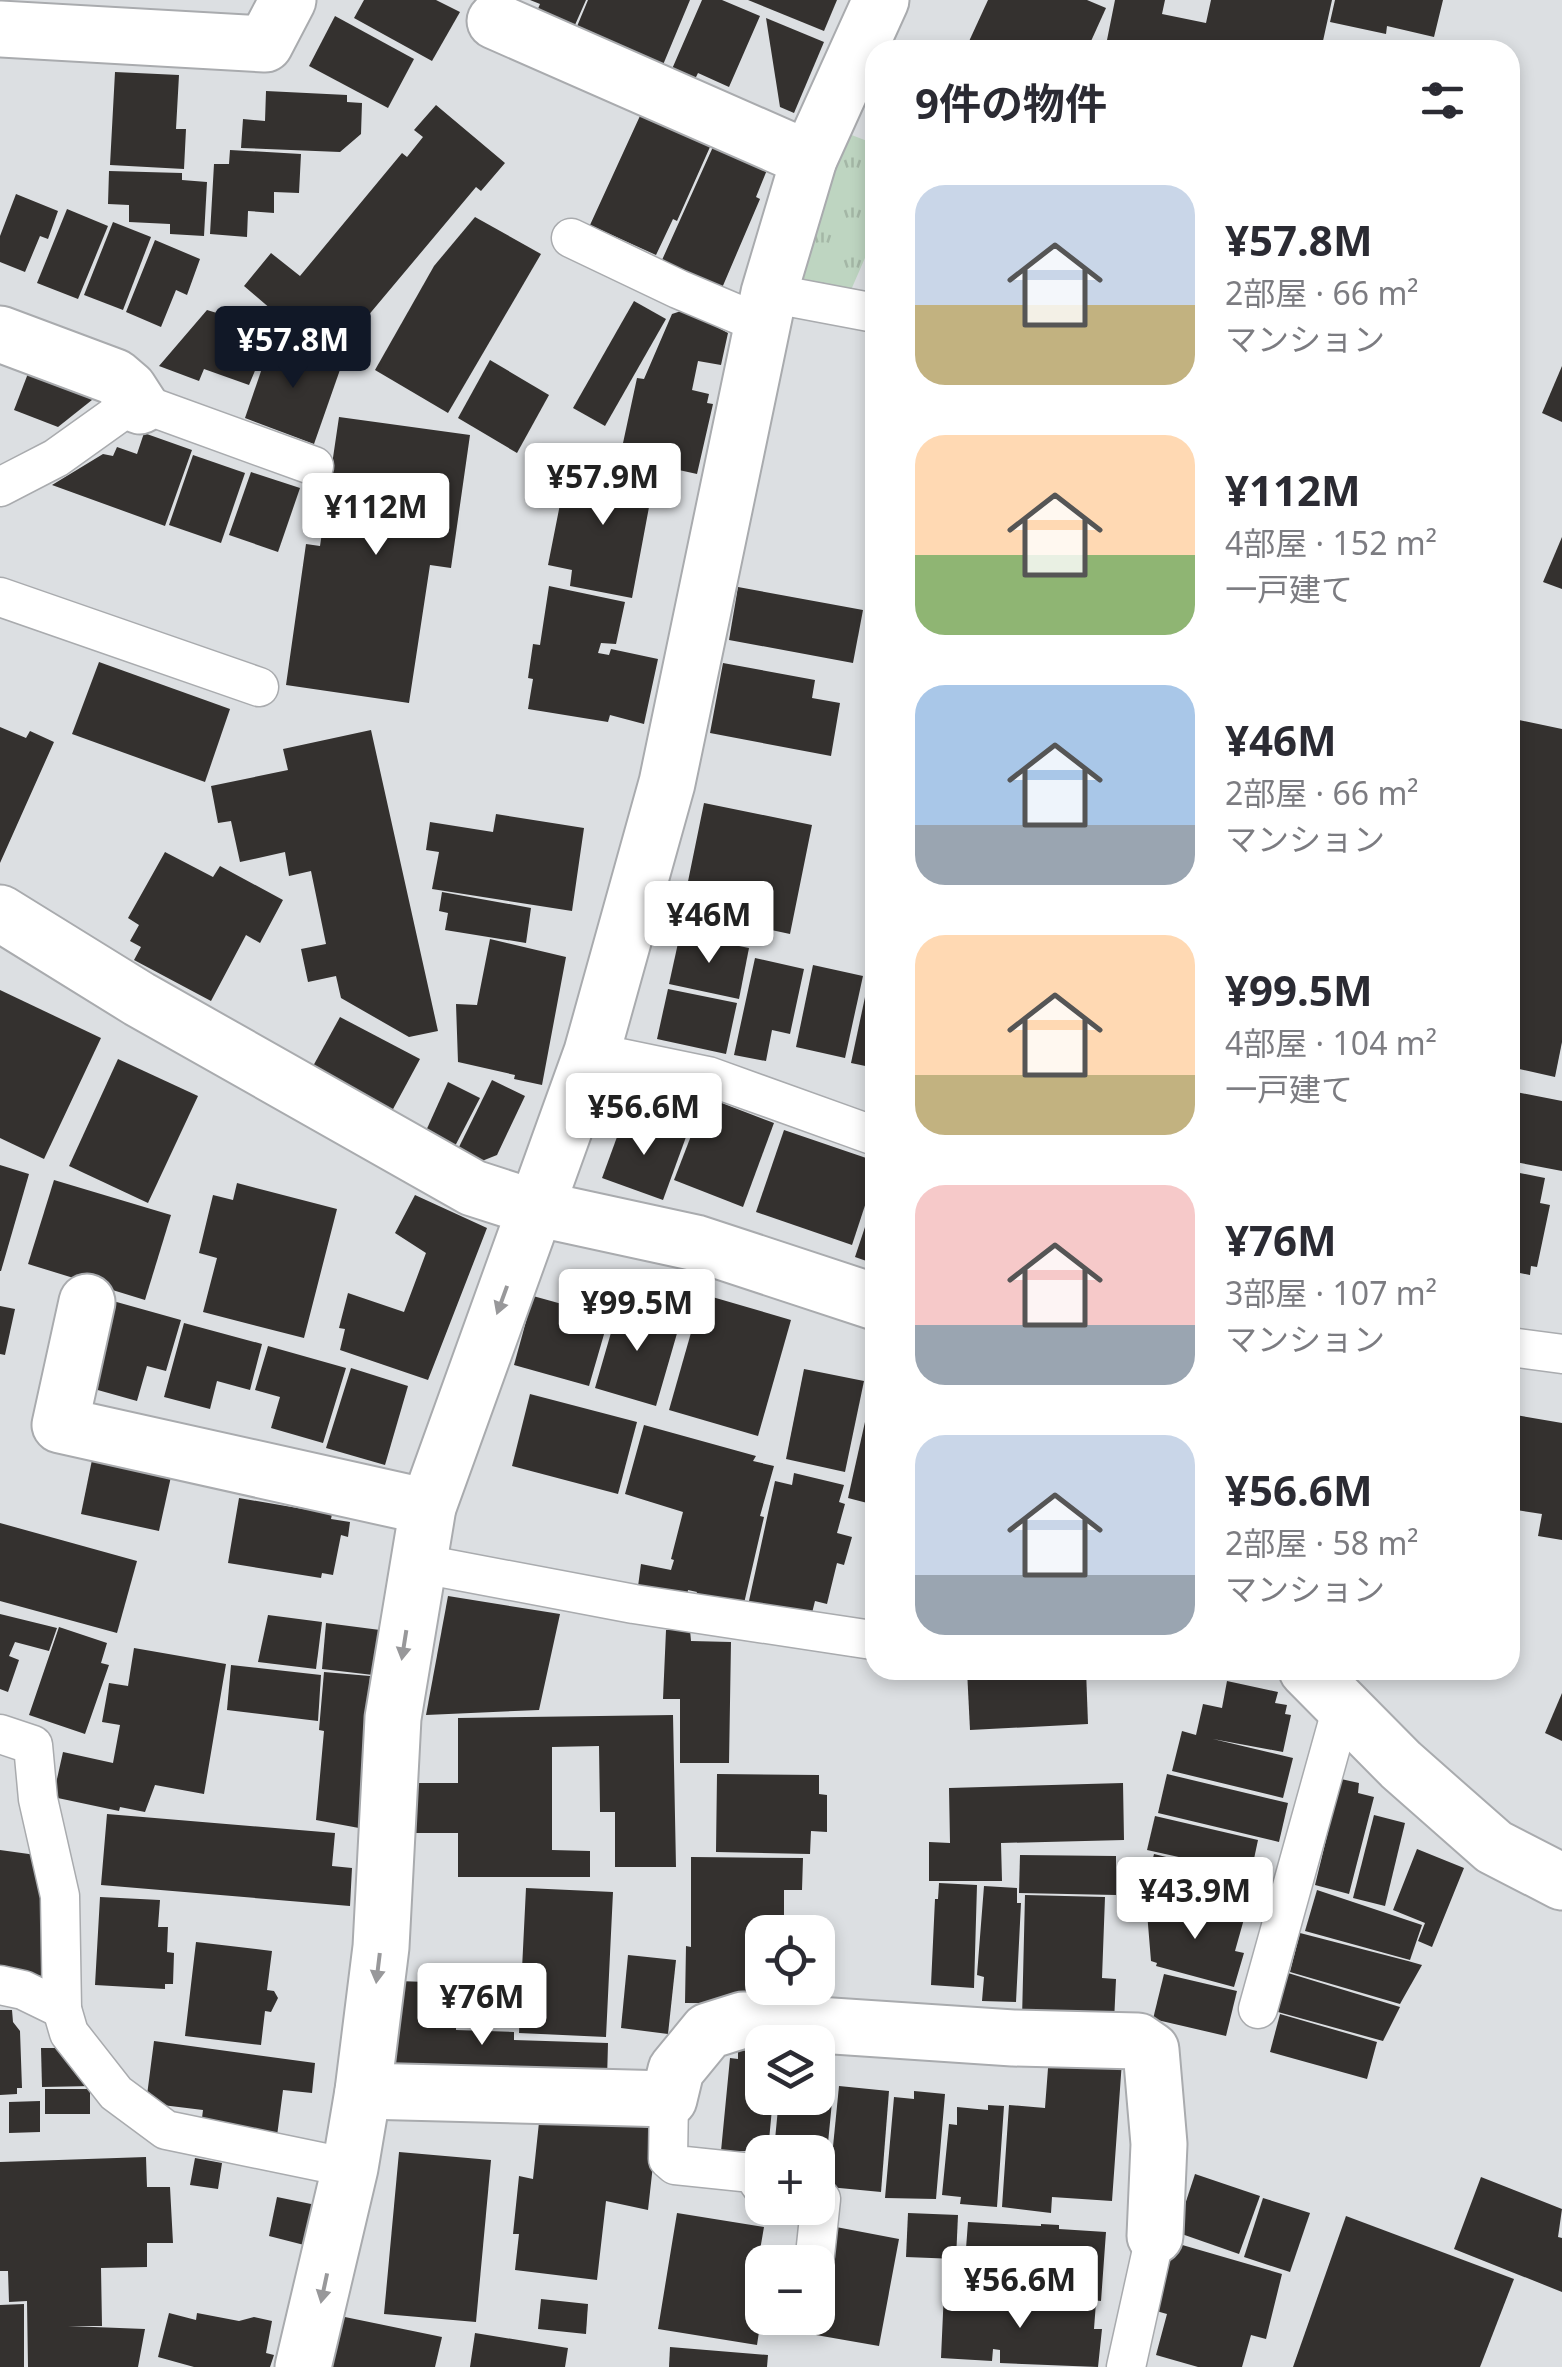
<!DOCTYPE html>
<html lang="ja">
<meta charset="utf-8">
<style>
body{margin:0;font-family:"Noto Sans","Noto Sans JP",sans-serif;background:#f2f2f3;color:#2b2b33;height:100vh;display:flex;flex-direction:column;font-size:38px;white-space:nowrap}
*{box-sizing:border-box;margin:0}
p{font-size:32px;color:#7c7c81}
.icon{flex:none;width:55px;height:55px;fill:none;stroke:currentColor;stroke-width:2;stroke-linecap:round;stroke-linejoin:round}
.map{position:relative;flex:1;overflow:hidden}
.details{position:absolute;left:865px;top:40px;width:655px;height:1640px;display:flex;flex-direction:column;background:#fff;border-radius:30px;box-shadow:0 5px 15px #0003}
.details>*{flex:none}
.controls{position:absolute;left:745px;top:1915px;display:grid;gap:20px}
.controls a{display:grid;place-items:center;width:90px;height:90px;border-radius:20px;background:#fff;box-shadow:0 5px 15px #0003;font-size:50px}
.price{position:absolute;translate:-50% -85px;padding:0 22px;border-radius:10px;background:#fff;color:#222;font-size:32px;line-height:65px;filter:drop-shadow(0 2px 5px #0008)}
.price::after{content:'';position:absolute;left:50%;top:60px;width:30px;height:22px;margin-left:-15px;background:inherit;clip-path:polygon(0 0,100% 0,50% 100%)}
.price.active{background:#111827;color:#fff}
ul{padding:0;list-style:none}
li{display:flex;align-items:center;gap:30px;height:250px;padding:0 50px}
li span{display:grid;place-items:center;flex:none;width:280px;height:200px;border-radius:30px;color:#555}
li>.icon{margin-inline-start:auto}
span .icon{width:120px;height:120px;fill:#fffc;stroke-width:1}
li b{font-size:42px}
h2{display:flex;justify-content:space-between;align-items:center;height:120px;padding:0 50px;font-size:42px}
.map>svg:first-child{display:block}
</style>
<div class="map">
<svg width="1562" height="2367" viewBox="0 0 1562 2367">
<defs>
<pattern id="park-tufts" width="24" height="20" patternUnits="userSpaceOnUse" patternTransform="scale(2.5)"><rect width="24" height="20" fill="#bed5c1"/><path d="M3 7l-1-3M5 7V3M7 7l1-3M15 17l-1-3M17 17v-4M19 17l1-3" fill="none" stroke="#a4b7a6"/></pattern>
</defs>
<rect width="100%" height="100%" fill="#dcdfe2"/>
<polygon fill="url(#park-tufts)" points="849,134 875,144 875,235 851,290 806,286 806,280 799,281 825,193"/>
<g fill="#34312f">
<polygon points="364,0 436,0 460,12 432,61 354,18"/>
<polygon points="530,0 586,0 571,34 534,18 540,4"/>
<polygon points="588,0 690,0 660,72 573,36"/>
<polygon points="702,0 722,0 760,16 729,87 698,73 695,79 672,69"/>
<polygon points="748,0 837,0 824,31"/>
<polygon points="988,0 1087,0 1106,8 1087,50 965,50"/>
<polygon points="1115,0 1165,0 1162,14 1206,23 1211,0 1332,0 1321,50 1105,50"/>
<polygon points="1335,0 1443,0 1434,37 1387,26 1386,34 1330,22"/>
<polygon points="335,16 414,59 388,108 309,66"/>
<polygon points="766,18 824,42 794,113 780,107"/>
<polygon points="115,72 179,75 176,129 186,129 184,169 110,165"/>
<polygon points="266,91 347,95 347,102 362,103 361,134 340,152 241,148 243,119 265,121"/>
<polygon points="436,105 505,163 481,191 476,187 346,342 308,309 293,328 244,286 271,253 300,276 402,153 407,157 423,137 414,130"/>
<polygon points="645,105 714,138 677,221 673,219 656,255 590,225"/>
<polygon points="717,138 769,165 756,197 760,199 722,288 662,260"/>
<polygon points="230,150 301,154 299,193 274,192 274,213 248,211 247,237 210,234 214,164 229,164"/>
<polygon points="109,171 182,173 182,180 207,182 204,236 170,234 170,224 129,222 129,205 108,204"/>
<polygon points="16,194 58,211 48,239 40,236 25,272 0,262 0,236"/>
<polygon points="67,209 108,226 78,299 37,283"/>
<polygon points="475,217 541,254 448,413 375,370 434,266"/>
<polygon points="113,222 151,237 123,310 84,295"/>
<polygon points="155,240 200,259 187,295 176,290 161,327 126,312"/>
<polygon points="634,301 666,319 605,426 573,408"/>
<polygon points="207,310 272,330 249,385 204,369 199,381 159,366"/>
<polygon points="684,310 728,333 721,365 698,361 692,390 709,394 707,403 713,404 697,474 620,457 637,378 644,379 672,314"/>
<polygon points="272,339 342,364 314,444 245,418"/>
<polygon points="490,360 549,395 517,453 458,418"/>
<polygon points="32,363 102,392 58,427 14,410"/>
<polygon points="1562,366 1562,422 1542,413"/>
<polygon points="339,417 470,435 451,568 430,565 409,703 286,685 306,544 320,546"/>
<polygon points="144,433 192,450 165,526 52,485 103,454 113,456 117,447 137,454"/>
<polygon points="193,455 245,473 221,543 169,525"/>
<polygon points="581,461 655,475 632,598 570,586 572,570 548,565 563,489 575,491"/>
<polygon points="251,472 300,488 278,552 229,535"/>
<polygon points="1562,537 1562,589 1543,582"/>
<polygon points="549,586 625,602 616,644 601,643 598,653 609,655 611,649 658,659 644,724 610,715 608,722 528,709 533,679 528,678 533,644 540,645"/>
<polygon points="738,587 863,610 853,663 729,640"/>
<polygon points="99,662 230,709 205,782 72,734"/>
<polygon points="723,663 815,680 812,698 840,703 831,756 710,733"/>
<polygon points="1510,718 1562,729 1562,1042 1555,1077 1510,1067"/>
<polygon points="0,727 26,738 30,731 54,742 0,863"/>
<polygon points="371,730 438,1031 409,1037 341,998 336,976 308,982 301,949 326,944 311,871 289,876 285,852 240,862 231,821 218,823 211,786 288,770 283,749"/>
<polygon points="704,803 812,825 790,934 735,922 737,911 684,901"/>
<polygon points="496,814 584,828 572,911 432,889 439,852 426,850 430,822 493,832"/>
<polygon points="165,852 213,877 220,866 283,900 260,943 246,935 211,1001 134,960 141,947 130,941 139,925 128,918"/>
<polygon points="442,892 531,908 526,943 445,930 448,913 439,911"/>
<polygon points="680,934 749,948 739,999 669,984"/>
<polygon points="490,939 566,957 542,1085 514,1079 515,1075 458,1062 456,1004 477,1005"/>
<polygon points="755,958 804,969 790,1034 772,1030 766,1061 734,1055"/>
<polygon points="813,965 863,976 845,1058 796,1047"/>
<polygon points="868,983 875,984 875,1068 851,1063"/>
<polygon points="668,989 737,1003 726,1054 657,1039"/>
<polygon points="0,990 101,1038 44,1159 0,1138"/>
<polygon points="340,1017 420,1059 392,1111 312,1068"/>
<polygon points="118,1059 198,1096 148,1203 69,1166"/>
<polygon points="492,1080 525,1096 497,1155 482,1161 458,1149"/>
<polygon points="448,1082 480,1098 454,1148 425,1133"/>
<polygon points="1516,1092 1562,1101 1562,1171 1510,1161 1510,1125"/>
<polygon points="706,1097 774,1123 743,1207 674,1180"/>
<polygon points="625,1115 686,1137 663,1200 602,1178"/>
<polygon points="784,1130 875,1161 875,1175 852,1245 756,1212"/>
<polygon points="0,1165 29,1174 1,1271 0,1271"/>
<polygon points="1510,1171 1545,1178 1540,1203 1550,1205 1537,1267 1531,1266 1530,1275 1510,1271"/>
<polygon points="54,1180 171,1215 145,1300 28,1264"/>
<polygon points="237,1183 337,1209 304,1338 203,1312 217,1258 199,1253 213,1195 233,1200"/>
<polygon points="415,1195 487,1228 428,1380 340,1350 345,1329 339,1328 348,1293 404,1312 426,1253 395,1233"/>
<polygon points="874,1200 875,1200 875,1264 855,1257"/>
<polygon points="702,1294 791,1320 758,1436 669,1410"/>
<polygon points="533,1296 609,1317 589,1386 514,1365"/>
<polygon points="621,1298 649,1306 647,1314 680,1323 656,1406 595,1388"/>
<polygon points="113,1301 181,1320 166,1371 147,1366 137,1401 87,1387"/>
<polygon points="0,1306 15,1309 5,1355 0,1354"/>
<polygon points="184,1323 262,1344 250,1390 217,1381 210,1409 164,1397"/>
<polygon points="268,1346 346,1368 323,1443 271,1428 280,1397 255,1390"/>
<polygon points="351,1368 408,1386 385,1465 326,1448"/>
<polygon points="804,1369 864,1381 845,1472 786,1459"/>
<polygon points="530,1394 637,1422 618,1494 512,1466"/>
<polygon points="869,1404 875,1405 875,1505 848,1498"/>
<polygon points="1510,1414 1562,1423 1562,1540 1538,1536 1542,1514 1510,1509"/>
<polygon points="644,1425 756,1456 753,1461 774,1466 760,1516 764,1517 742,1612 694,1600 697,1592 688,1590 686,1603 637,1594 641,1564 671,1570 674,1560 671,1559 683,1512 625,1494"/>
<polygon points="93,1455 172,1472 159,1531 81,1514"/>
<polygon points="794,1473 844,1485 839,1502 845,1504 837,1533 852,1537 844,1565 837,1563 827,1604 815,1601 811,1617 747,1610 775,1481 792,1485"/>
<polygon points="239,1498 332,1514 331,1519 350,1522 348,1537 341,1535 333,1575 322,1573 321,1578 228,1563"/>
<polygon points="0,1523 137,1561 117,1633 0,1601"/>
<polygon points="448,1596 560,1614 539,1710 426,1715"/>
<polygon points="0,1614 57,1628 49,1651 15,1642 9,1656 19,1660 8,1692 0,1689"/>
<polygon points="268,1615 322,1622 316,1669 258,1662"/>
<polygon points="326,1623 380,1630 373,1675 322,1669"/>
<polygon points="59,1627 107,1643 101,1663 109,1665 85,1734 29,1715"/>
<polygon points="666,1630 690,1630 691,1641 731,1642 729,1763 680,1763 680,1699 663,1699"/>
<polygon points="134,1648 226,1664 204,1794 155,1785 145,1812 120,1807 119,1811 53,1797 63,1752 113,1763 120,1725 102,1722 109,1683 128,1686"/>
<polygon points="231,1665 321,1675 318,1721 227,1710"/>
<polygon points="967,1670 1086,1670 1088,1724 970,1730"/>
<polygon points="324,1672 370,1676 359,1828 316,1820 324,1731 319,1730"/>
<polygon points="1227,1681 1278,1692 1275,1703 1287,1705 1285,1714 1291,1715 1283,1752 1213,1739 1293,1758 1283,1798 1172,1771 1182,1731 1196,1735 1203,1704 1222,1708"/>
<polygon points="1562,1693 1562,1741 1545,1733"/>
<polygon points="673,1715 676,1867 615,1867 615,1812 600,1812 599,1746 552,1747 552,1850 590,1851 590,1877 458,1877 458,1833 414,1833 413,1783 458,1783 458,1718"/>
<polygon points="717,1774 819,1775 819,1794 827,1795 827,1832 811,1831 810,1854 716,1852"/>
<polygon points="1167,1774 1288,1803 1279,1842 1158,1813"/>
<polygon points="1341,1779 1359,1783 1358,1793 1374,1797 1349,1894 1315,1885"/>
<polygon points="1123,1783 1124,1840 1001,1843 1002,1881 929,1881 929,1842 950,1843 949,1788"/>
<polygon points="107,1814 335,1833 332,1866 352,1868 350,1906 101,1885"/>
<polygon points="1374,1815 1405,1823 1385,1906 1353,1898"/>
<polygon points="1155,1816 1258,1840 1251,1873 1147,1850"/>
<polygon points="1417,1849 1464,1868 1432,1947 1418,1941 1425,1923 1393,1910"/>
<polygon points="0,1850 36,1855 45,1894 43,1976 4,1973 0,1968"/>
<polygon points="1154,1854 1269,1882 1260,1921 1144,1894"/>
<polygon points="1020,1855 1116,1856 1116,1895 1019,1893"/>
<polygon points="691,1857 803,1858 802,1890 784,1890 784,1932 762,1932 762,1988 821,1988 821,2004 685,2003 686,1946 691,1947"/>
<polygon points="939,1883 977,1885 974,1988 931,1985 935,1899 938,1899"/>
<polygon points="984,1886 1017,1888 1017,1903 1021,1903 1016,2002 982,2001 984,1977 977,1975"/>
<polygon points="526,1888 613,1892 606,2037 519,2033 520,2006 514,2006 515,1969 522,1969"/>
<polygon points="1317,1890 1422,1925 1410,1960 1305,1931"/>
<polygon points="1025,1895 1105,1897 1102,1978 1116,1979 1114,2022 1022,2019"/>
<polygon points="100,1897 160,1900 158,1927 168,1927 167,1952 174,1953 173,1984 165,1984 165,1989 95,1985"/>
<polygon points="1146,1900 1168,1906 1170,1901 1244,1919 1235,1951 1244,1953 1234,1987 1156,1966 1157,1963 1151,1961"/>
<polygon points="1300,1933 1408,1961 1422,1965 1400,2004 1290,1972"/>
<polygon points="196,1942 272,1951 267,1990 274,1991 278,1998 271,2012 265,2011 261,2045 185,2036"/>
<polygon points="628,1955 676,1960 668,2034 621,2028"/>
<polygon points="1288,1973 1400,2007 1383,2041 1278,2012"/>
<polygon points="1164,1974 1237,1991 1226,2036 1153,2019"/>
<polygon points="398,1981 427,1982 426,2022 456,2023 456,2030 514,2032 514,2040 608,2043 607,2080 391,2074"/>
<polygon points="0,2010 12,2010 13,2022 20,2031 22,2088 17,2088 17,2094 0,2095"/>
<polygon points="1280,2014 1377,2042 1367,2079 1270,2052"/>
<polygon points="154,2041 315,2063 312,2093 283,2090 277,2136 201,2126 203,2110 146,2103"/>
<polygon points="41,2048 64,2048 93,2086 42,2087"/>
<polygon points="738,2050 762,2052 762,2098 773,2098 768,2151 721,2151 730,2058 738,2059"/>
<polygon points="1049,2055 1122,2061 1112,2201 1052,2197 1051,2213 1002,2207 1009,2105 1045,2108"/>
<polygon points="818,2069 835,2071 824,2184 818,2184 818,2152 774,2150 779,2098 818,2098"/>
<polygon points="839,2086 889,2091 881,2192 829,2187"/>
<rect x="45" y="2089" width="45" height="25"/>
<polygon points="914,2091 945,2094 936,2199 885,2198 894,2097 914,2099"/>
<polygon points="40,2101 40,2132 9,2133 9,2102"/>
<polygon points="988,2105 1004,2106 997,2207 960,2204 961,2197 942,2195 949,2124 957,2125 957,2107 988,2110"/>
<polygon points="540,2113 657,2129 648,2210 606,2201 597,2280 515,2270 519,2234 513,2234 519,2176 533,2179"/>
<polygon points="399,2152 491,2160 476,2322 384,2314"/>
<polygon points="146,2157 147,2187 170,2187 173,2243 147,2243 147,2267 101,2268 102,2326 68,2326 145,2329 138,2367 28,2367 27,2301 9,2302 8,2271 0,2271 0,2162"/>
<polygon points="195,2158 222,2163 218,2189 190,2185"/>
<polygon points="1195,2174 1260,2196 1239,2254 1176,2232"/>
<polygon points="1481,2177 1562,2209 1558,2237 1562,2238 1562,2292 1454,2249"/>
<polygon points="277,2197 316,2205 308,2246 269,2236"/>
<polygon points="1263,2198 1310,2213 1290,2272 1244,2257"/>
<polygon points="677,2213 764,2227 759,2256 784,2261 762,2262 762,2312 757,2345 658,2329"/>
<polygon points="908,2213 958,2215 956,2259 906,2257"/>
<polygon points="1346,2216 1514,2279 1480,2367 1293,2367"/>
<polygon points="968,2222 1041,2226 1041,2224 1059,2225 1059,2229 1106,2232 1101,2301 963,2288"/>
<polygon points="836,2227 899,2239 879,2346 816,2335"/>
<polygon points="1172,2242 1282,2274 1266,2339 1251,2335 1242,2367 1198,2367 1156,2355 1167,2314 1149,2309"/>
<polygon points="944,2291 987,2295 987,2299 1096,2302 1094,2329 1102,2329 1098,2367 1000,2363 1000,2350 993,2349 992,2361 941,2358"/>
<polygon points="541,2299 588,2304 586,2334 538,2329"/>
<polygon points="24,2304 24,2367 0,2367 0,2305"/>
<polygon points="169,2313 196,2320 197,2313 239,2321 254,2317 272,2321 266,2353 274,2355 270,2367 194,2367 158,2357"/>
<polygon points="340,2316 442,2337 435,2367 329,2367"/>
<polygon points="475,2333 568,2348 565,2367 470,2367"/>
<polygon points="670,2347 768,2355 767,2367 669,2367"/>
</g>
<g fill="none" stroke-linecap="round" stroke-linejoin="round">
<defs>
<g id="service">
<polyline points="571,238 678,289 761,324"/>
<polyline points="769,293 875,313"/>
<polyline points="0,487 56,458 119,413 146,405 314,466"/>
<polyline points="0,597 259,687"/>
<polyline points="592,1052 708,1076 875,1136"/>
<polyline points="1510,1347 1562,1354"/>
<polyline points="417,1563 634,1604 872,1640"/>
<polyline points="0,1734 33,1745 38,1799 60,1896 62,2009 69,2033 116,2093 166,2130 350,2168"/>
<polyline points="0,1985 23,1990 62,2009"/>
<polyline points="1258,2009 1342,1707"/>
<polyline points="669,2099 668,2159 675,2165 752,2173 762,2187"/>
<polyline points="815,2255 821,2199 818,2198"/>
<polyline points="1126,2367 1155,2236"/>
</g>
<g id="minor">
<polyline points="495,21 809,159"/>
<polyline points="0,29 265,44 288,0"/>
<polyline points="0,334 115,377 129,389 140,406"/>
<polyline points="0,913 139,999 473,1188 535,1208 696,1243 875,1302"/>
<polyline points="87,1302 60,1425 428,1507"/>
<polyline points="1307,1670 1401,1765 1494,1847 1562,1882"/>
<polyline points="363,2091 669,2099 676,2070 708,2031 743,2020 1013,2038 1138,2041 1151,2050 1159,2144 1155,2236"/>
</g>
<polyline id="tertiary" points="303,2367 350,2168 363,2091 381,1947 393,1718 428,1507 592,1052 667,783 769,293 809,159 881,0"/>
</defs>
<use href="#service" stroke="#a9abae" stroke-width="41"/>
<use href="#minor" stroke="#a9abae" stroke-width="59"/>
<use href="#tertiary" stroke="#a9abae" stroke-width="59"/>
<use href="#service" stroke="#fff" stroke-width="38"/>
<use href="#minor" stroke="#fff" stroke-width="55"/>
<use href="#tertiary" stroke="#fff" stroke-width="55"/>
</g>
<defs><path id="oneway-solid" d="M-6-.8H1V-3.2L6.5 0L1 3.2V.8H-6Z" transform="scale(2.5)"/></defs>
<g fill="#98989a">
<use href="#oneway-solid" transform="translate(502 1300) rotate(110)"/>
<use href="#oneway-solid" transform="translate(404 1645) rotate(99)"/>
<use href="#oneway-solid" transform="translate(378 1968) rotate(97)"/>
<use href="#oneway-solid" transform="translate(324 2288) rotate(102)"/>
</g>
</svg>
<div class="controls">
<a><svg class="icon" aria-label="locate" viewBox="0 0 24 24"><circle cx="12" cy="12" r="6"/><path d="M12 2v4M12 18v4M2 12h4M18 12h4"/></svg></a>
<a><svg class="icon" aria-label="layers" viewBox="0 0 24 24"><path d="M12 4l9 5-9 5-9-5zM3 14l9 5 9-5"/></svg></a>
<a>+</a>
<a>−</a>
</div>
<b class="price active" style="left:293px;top:391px">¥57.8M</b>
<b class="price" style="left:603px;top:528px">¥57.9M</b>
<b class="price" style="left:376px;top:558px">¥112M</b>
<b class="price" style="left:709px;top:966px">¥46M</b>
<b class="price" style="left:644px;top:1158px">¥56.6M</b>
<b class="price" style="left:637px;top:1354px">¥99.5M</b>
<b class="price" style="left:1195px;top:1942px">¥43.9M</b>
<b class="price" style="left:482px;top:2048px">¥76M</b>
<b class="price" style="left:1020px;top:2331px">¥56.6M</b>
<section class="details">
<h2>9件の物件<svg class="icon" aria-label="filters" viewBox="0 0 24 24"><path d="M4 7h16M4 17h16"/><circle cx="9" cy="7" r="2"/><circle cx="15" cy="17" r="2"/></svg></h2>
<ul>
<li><span style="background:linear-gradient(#c9d6e8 60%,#c2b280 0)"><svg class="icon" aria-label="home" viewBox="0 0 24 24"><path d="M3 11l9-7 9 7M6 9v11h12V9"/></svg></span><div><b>¥57.8M</b><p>2部屋 · 66 m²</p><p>マンション</p></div></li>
<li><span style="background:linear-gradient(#ffd9b3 60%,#8fb573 0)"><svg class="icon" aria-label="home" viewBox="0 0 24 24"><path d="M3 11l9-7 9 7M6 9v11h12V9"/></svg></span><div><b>¥112M</b><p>4部屋 · 152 m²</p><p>一戸建て</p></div></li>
<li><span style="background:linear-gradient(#a9c7e8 70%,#9aa5b1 0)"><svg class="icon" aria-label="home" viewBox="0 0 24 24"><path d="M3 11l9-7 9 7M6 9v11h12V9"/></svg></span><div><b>¥46M</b><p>2部屋 · 66 m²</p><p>マンション</p></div></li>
<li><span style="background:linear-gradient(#ffd9b3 70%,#c2b280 0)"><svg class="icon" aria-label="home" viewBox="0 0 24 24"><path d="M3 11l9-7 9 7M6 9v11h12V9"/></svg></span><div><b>¥99.5M</b><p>4部屋 · 104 m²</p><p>一戸建て</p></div></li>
<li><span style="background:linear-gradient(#f6c9c9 70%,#9aa5b1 0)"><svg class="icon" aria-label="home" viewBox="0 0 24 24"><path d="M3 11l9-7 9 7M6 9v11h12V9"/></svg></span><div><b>¥76M</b><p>3部屋 · 107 m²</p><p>マンション</p></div></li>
<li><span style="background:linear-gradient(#c9d6e8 70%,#9aa5b1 0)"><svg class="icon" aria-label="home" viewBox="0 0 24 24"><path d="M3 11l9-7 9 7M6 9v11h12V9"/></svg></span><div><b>¥56.6M</b><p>2部屋 · 58 m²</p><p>マンション</p></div></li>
</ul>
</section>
</div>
